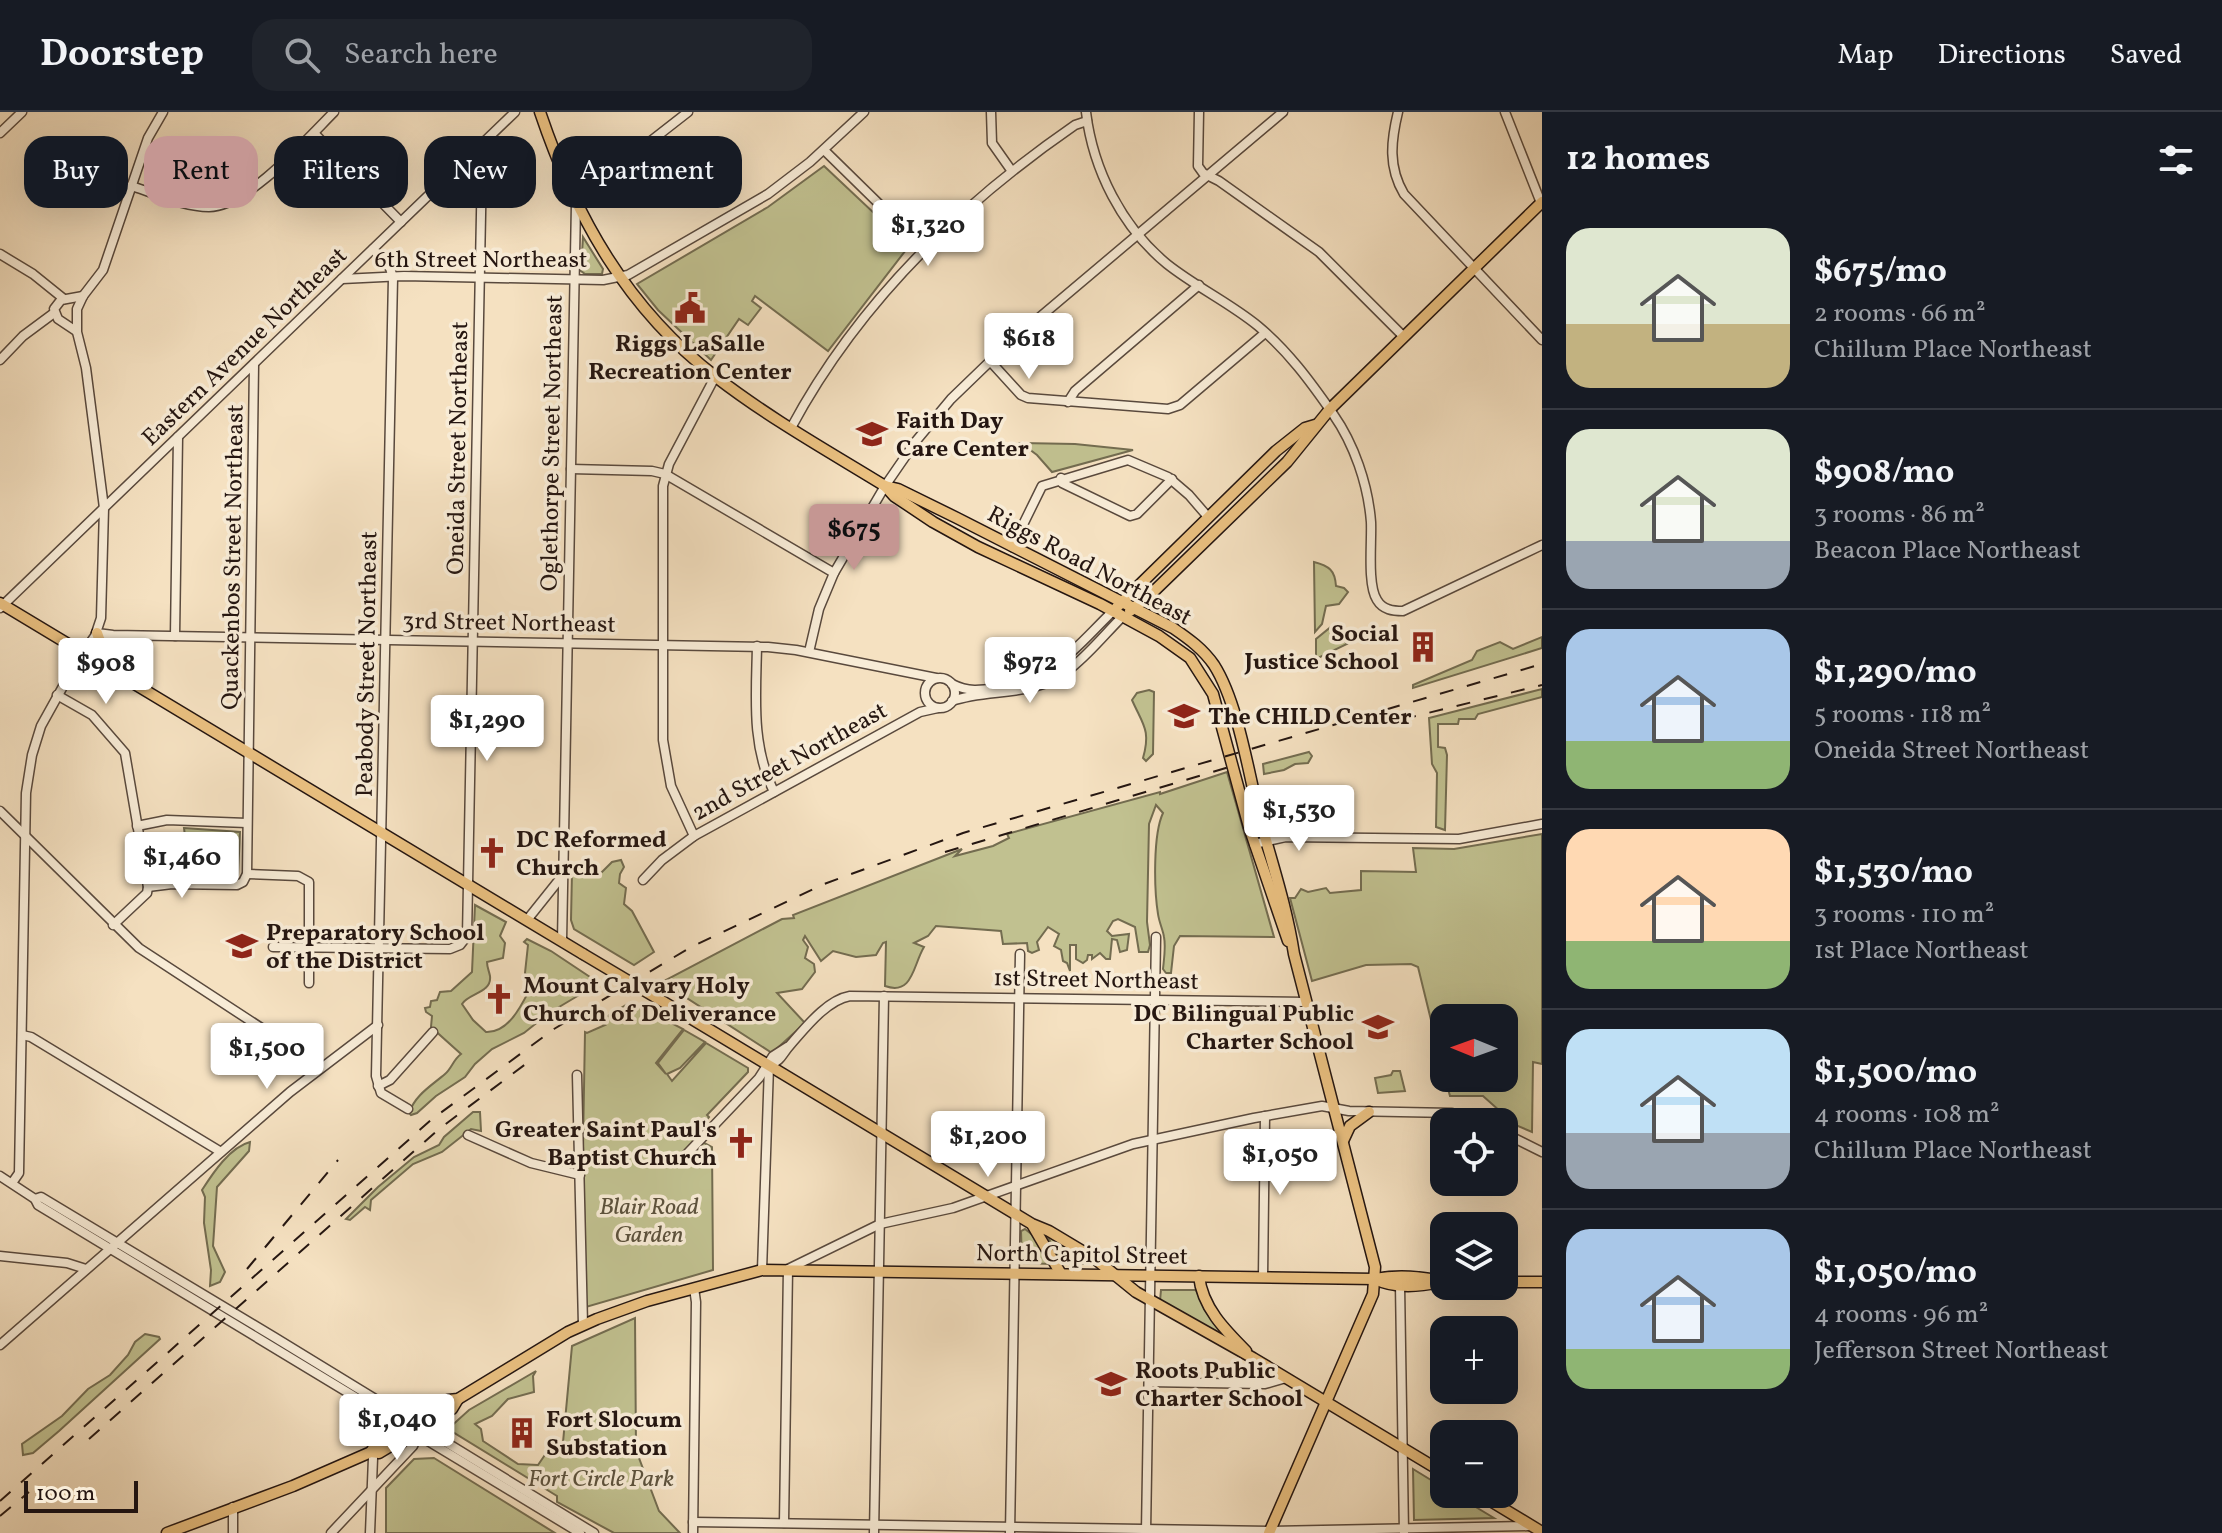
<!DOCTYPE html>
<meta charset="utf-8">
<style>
body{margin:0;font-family:Vollkorn,serif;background:#20242c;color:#f1f3f6;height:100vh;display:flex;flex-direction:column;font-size:30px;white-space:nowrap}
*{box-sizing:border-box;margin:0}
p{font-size:26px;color:#9ea1a6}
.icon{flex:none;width:44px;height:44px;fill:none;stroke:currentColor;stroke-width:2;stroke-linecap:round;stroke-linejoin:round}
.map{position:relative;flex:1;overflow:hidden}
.side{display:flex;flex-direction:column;background:#171b24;width:680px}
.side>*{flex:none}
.banner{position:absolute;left:24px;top:24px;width:760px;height:72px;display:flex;gap:16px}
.needle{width:52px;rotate:271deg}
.buttons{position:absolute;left:1430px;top:892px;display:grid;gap:16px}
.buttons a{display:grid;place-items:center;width:88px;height:88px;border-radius:16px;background:#171b24;box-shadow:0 8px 32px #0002;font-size:40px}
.scale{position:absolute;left:24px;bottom:20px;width:114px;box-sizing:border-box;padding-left:8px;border:4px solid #251611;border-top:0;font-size:22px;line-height:28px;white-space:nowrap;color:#251611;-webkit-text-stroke:6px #f8ecd7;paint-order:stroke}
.price{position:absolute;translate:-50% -68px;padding:0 18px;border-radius:8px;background:#fff;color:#222;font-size:26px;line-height:52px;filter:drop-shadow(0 2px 4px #0008)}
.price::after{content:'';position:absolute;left:50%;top:48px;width:24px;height:18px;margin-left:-12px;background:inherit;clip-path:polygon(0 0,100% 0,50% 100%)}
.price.current{background:#c59692;color:#111}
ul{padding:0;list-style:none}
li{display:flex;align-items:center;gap:24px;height:200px;padding:0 24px}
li+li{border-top:2px solid #363941}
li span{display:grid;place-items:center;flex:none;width:224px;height:160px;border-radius:24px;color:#555}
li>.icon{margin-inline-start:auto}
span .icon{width:96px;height:96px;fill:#fffc;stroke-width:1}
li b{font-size:34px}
h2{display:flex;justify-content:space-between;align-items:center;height:96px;padding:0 24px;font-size:34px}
.pill{padding:0 28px;border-radius:24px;background:#171b24;box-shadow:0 8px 32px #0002;font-size:28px;line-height:72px}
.pill.current{background:#c59692;color:#111}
header{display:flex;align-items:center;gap:48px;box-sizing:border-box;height:112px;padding:0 40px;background:#171b24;border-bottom:2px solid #363941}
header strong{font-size:38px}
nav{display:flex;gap:44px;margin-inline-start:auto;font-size:28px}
.search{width:560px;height:72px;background:#20242c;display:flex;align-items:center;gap:20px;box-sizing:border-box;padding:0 28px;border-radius:24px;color:#9ea1a6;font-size:30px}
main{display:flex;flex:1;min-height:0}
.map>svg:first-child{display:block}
</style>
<header>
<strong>Doorstep</strong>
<div class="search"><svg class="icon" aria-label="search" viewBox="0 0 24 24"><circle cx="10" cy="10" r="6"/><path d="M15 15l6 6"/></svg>Search here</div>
<nav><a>Map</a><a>Directions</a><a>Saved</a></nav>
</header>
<main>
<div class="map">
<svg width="1542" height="1421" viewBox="0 0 1542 1421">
<rect width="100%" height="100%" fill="#f5e1c1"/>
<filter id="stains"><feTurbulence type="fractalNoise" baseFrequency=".0025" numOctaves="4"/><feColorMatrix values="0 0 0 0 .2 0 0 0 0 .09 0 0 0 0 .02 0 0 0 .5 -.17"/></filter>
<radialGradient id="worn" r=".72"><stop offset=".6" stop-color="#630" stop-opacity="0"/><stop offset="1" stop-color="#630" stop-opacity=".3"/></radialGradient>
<g fill="#c1c190" stroke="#736c50" stroke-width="2">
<polygon points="824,54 909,134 828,239 755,184 752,189 761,196 748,213 739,207 711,248 658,198 637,172 768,95"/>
<polygon points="583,125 603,157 602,162 585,162 581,159"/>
<polygon points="1021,331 1075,332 1133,338 1052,360 1037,343"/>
<path d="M1314 450C1329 454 1335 458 1336 474L1344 476 1348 480 1339 492 1326 494 1322 512 1315 520Z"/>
<polygon points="1332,514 1347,532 1316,547 1316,527"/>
<polygon points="1542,525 1542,536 1413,576 1413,573 1472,548 1477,539 1500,530 1513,537"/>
<polygon points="1542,577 1542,585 1478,602 1475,607 1459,607 1458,612 1438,612 1438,635 1445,636 1447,643 1445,718 1436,715 1437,661 1432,652 1429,606"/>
<path d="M1149 578 1154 580 1153 642 1146 649 1143 646C1151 618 1143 613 1132 588L1137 581Z"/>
<polygon points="1309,640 1312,644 1308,651 1295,652 1284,658 1264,662 1263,652"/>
<path d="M1227 660 1274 825 1180 824 1174 834 1171 861H1166L1163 857C1164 847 1166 835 1164 825 1163 818 1159 810 1158 802 1154 777 1153 722 1163 701L1156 693 1149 712 1147 810 1150 833 1148 840H1139L1135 815 1118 807 1113 809 1107 819 1112 824 1129 822 1127 838 1120 840 1117 828 1112 827 1110 847H1106L1100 841 1092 847V843H1088L1087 848 1083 851 1076 847V833H1070V859L1067 851 1063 849 1061 838 1054 834 1059 822 1048 815 1037 830 1039 838 1032 841 1028 839 1027 831 1003 832 1001 819 936 814 928 824 914 831 924 835C913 853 913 884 885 874L886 830 883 831 876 843 856 845 833 839 821 849 805 824 803 828 808 835 805 846 814 852 815 860 802 877 777 881 805 911 772 941 662 870 782 807 794 806 793 803 962 737 955 744 993 734 1009 726 1007 722 1160 680V682Z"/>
<polygon points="184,716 240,720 238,763 233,765 190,764"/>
<polygon points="1542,722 1542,952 1533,950 1532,1020 1499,1006 1501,1000 1483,984 1450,984 1445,966 1504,966 1504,906 1444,906 1444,961 1418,855 1411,852 1366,853 1312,869 1290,786 1295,786 1301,777 1308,780 1326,776 1330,781 1361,778 1361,759 1416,760 1413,736 1454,737"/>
<polygon points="621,748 624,755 620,762 619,771 626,776 624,792 632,799 654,840 634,853 574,817 571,808 572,760 602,760 612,750"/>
<path d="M475 793 506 810 500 824 505 831 503 846 487 850C487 855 489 859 490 864 492 881 469 881 462 892L473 908 486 920C510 921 523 890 532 873L525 861 528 833 524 830 527 827 551 839 596 869V873L549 901 524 921 492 937 475 952 465 965 436 984 417 1001 411 1003 409 1001C415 983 431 974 445 962 452 956 453 948 461 942L431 915 432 904 426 900 425 896 430 895 431 889 437 888 440 880 451 879 472 860Z"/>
<polygon points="631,890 683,917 656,951 666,962 658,951 684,918 705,930 680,956 667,962 672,969 706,931 748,956 748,960 707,1003 709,1005 693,1025 712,1035 713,1158 586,1195 583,1033 585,920 587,921 605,913 602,911 603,907"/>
<polygon points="1393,959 1400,959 1405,979 1378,981 1375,966 1391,963"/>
<polygon points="473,1000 480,1000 481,1019 471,1017 442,1040 413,1052 371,1088 370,1098 365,1095 350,1108 346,1107 378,1075 414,1045 439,1033 444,1025"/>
<path d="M250 1030 249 1039 217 1075 213 1134 225 1160 220 1170 210 1174 211 1158 204 1111 205 1085 202 1078C213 1061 230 1035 250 1030Z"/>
<polygon points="1025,1117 1035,1125 1050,1152 1022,1151 1021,1119"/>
<polygon points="1047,1123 1091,1149 1091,1152 1061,1152"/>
<polygon points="1161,1178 1196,1178 1205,1198 1229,1229 1160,1189"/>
<polygon points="635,1206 636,1338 659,1399 680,1421 614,1421 557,1390 557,1384 448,1317 469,1298 536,1259 533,1264 534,1280 508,1287 492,1304 475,1312 481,1317 483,1329 518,1352 538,1353 549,1337 556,1337 562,1341 572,1234"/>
<polygon points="145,1222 159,1225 160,1227 59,1319 33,1341 23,1343 22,1332 62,1304 88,1277 110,1263 128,1243 135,1230"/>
<polygon points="434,1346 555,1421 386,1421 386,1376 414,1347"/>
<polygon points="1413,1357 1444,1376 1444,1382 1454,1382 1494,1406 1414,1408"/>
</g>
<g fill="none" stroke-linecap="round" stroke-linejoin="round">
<defs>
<g id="minor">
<polyline points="991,0 992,31 1011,58"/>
<path d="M1086 0C1093 58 1122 115 1167 152 1196 175 1230 191 1258 214 1288 239 1310 269 1333 302 1354 332 1368 372 1371 410 1372 429 1367 473 1377 488 1383 498 1393 499 1403 499L1542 433"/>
<polyline points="1199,0 1198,54 1203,61 1219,69 1319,140 1404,225"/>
<path d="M1398 0C1391 29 1388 55 1404 82L1542 228"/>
<polyline points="1505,0 1541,91"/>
<polyline points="0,21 22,0"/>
<polyline points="314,21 401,110"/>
<polyline points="824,38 924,136"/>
<path d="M131 74C155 81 183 95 209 95 247 95 307 27 334 0"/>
<polyline points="573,86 597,71 688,0"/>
<polyline points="373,137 390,156 393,166 376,964 381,981 408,997"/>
<polyline points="0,142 33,162 64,187"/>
<polyline points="342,167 404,164 603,168 628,163 768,82 810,50 864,0"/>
<polyline points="76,219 58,207 54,197 61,188 83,184"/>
<polyline points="0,248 23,224 54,201"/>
<polyline points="990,249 1021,283 1028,286 1168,297 1180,293 1265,221"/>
<polyline points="1068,290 1075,279 1199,173"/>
<path d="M791 316C858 191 959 93 1075 13L1087 9"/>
<polyline points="571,357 652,359 665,362 834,461"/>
<polyline points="1061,366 1062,371 1130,404 1137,402 1172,367"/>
<polyline points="1012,435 1042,374 1128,348 1168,365 1189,383 1208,405"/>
<polyline points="0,496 515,0"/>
<polyline points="97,521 113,523 768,535 796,538 936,566"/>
<polyline points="175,524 178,325"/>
<path d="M757 534C756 585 751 633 774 680"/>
<polyline points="809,540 819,497 834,461 885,374 916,329 951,287 1008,232 1283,0"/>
<circle cx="940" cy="581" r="15"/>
<path d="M952 572C970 581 982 578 1001 575 1054 567 1075 536 1112 500"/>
<polyline points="57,583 92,603 125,641 148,775 147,781 113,813"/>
<path d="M952 589C978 580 1007 582 1034 575 1071 566 1096 531 1122 505"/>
<polyline points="0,699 139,836 321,955"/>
<polyline points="137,714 167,708 247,711"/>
<polyline points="694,724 671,674 663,628 663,374 669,352 715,265"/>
<polyline points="1254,732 1286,725 1459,727 1542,712"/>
<polyline points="247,762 298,764 309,770 309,871"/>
<polyline points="643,768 662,748 694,724 920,600 938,596"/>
<polyline points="148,775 172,772 237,773 243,770 247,762 254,252"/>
<polyline points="527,808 563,763"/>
<polyline points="562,829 576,92"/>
<polyline points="273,835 450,837 460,833 467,824 482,51 476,37"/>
<polyline points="22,923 31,925 221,1040"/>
<path d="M769 954C783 947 781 943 791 932 806 915 827 888 850 884L1306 890"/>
<polyline points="577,963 583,1213"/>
<polyline points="378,974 390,968 433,920"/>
<polyline points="1504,1021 1542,1040"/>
<polyline points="468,1023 531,1051 580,1063"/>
<polyline points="683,1046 759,966 773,944 787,935"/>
<polyline points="0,1064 35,1087 38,1093 580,1421"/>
<polyline points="12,1071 19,1061 26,681 32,643 41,614 76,551 95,524 101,506 104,396 86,256 77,220 77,197 83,184 103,158 148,26 163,0"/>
<polyline points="35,1087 41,1085 274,1225 594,1421"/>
<polyline points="0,1144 67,1151 86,1157"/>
<polyline points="762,1158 769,954"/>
<polyline points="1263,1165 1265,1004"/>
<polyline points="1400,1173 1404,1421"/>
<polyline points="0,1233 290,980 378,913"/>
<polyline points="1149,1270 1265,1272 1286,1266"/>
<polyline points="693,1410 1270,1419 1531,1414"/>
<polyline points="784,1411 788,1157 880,1112 953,1096 1133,1032 1254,1006 1322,994 1349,999 1452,1001 1483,1010"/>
<polyline points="1146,1420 1156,825"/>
<polyline points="233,1421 233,1395"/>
<polyline points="331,1421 413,1334 419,1320"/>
<polyline points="370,1421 375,1296"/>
<polyline points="693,1421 696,1190 694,1176"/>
<polyline points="874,1421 884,884"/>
<polyline points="1010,1421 1020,842"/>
</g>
<g id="major">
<path d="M540 0C575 104 627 197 716 265 769 306 828 339 885 374L894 384 933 410 978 435 1100 492 1159 524 1190 546 1213 582 1249 715 1288 829"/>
<path d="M885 374 898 377 957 406 1173 516C1189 527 1203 537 1214 553 1237 589 1248 657 1258 699 1271 749 1286 791 1294 842L1375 1155 1373 1182 1269 1421"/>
<polyline points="0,491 583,842"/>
<polyline points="1117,495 1276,339 1305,316 1315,313"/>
<polyline points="1130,499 1150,483 1287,350 1330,297 1542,90"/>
<polyline points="97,521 109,555"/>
<polyline points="657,886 1032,1112 1049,1119 1094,1146 1136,1180 1253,1246 1444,1361"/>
<polyline points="1343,1029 1350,1014 1369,1000"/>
<polyline points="1033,1114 1061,1162"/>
<path d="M1199 1164C1202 1195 1225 1218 1246 1239"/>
<path d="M1375 1167C1395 1177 1418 1175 1440 1170"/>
<polyline points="1504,1170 1542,1170"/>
<path d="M371 1340 376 1332 448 1288 458 1287 568 1220 597 1207 647 1189 762 1158 1375 1167C1399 1162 1421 1165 1444 1169"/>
<polyline points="1479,1382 1542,1420"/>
<polyline points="167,1421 293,1374 371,1340 379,1341 452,1297 458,1287"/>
</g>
</defs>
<use href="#minor" stroke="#59493d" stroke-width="11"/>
<use href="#major" stroke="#251611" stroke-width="13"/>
<use href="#minor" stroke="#f8ecd7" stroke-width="8"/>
<use href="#major" stroke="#eac080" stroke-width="10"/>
<g stroke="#251611" stroke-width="2" stroke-dasharray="14 14" stroke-linecap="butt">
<polyline points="1375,614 1542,573"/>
<polyline points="945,740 1229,655"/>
<polyline points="247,1157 338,1048"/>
<polyline points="89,1327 439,1017 535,945"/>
<polyline points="0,1389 431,1008 554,917 691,835 824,772 963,721 1542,552"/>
<polyline points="0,1404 29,1380"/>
</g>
<defs>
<polyline id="major-bridge" points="583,842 657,886"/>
</defs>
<use href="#major-bridge" stroke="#251611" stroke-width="13" stroke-linecap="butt"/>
<use href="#major-bridge" stroke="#eac080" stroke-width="10"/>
</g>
<defs>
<symbol id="civic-bare" viewBox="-9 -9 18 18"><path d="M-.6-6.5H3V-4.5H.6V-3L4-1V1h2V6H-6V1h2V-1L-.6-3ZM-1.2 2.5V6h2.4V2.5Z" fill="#8f2418" stroke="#f8ecd7" stroke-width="2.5" paint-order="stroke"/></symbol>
<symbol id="school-bare" viewBox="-9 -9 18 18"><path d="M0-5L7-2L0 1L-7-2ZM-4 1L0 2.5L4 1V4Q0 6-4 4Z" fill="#8f2418" stroke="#f8ecd7" stroke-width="2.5" paint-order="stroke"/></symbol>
<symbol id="building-bare" viewBox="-9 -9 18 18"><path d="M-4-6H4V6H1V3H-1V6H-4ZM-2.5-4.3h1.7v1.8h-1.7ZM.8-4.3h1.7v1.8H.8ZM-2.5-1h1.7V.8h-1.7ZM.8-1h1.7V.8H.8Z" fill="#8f2418" stroke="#f8ecd7" stroke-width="2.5" paint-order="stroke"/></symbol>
<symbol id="church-bare" viewBox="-9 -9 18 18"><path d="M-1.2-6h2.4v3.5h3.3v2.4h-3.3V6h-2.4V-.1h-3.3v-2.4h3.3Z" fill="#8f2418" stroke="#f8ecd7" stroke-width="2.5" paint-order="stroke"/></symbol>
</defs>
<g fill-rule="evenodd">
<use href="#civic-bare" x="668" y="174" width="44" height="44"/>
<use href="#school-bare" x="850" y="300" width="44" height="44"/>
<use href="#building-bare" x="1401" y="513" width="44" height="44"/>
<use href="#school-bare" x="1162" y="582" width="44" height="44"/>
<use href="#church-bare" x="470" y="719" width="44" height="44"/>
<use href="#school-bare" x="220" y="812" width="44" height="44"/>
<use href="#church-bare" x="477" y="865" width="44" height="44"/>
<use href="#school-bare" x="1356" y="893" width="44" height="44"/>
<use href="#church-bare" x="719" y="1009" width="44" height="44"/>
<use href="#school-bare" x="1089" y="1250" width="44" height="44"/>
<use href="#building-bare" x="500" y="1299" width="44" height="44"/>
</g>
<g text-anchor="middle" stroke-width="7" stroke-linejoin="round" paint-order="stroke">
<g font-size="24" fill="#251611" stroke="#f8ecd7">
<text x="481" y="155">6th Street Northeast</text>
<text transform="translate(244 234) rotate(-44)" y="8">Eastern Avenue Northeast</text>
<text transform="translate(551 331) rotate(-89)" y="8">Oglethorpe Street Northeast</text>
<text transform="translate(457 336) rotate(-89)" y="8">Oneida Street Northeast</text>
<text transform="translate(232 445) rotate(-89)" y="8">Quackenbos Street Northeast</text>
<text transform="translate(1090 453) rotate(28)" y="8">Riggs Road Northeast</text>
<text transform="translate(509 510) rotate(1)" y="8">3rd Street Northeast</text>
<text transform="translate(366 552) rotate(-89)" y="8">Peabody Street Northeast</text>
<text transform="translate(789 649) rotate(-29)" y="8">2nd Street Northeast</text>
<text transform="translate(1096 867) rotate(1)" y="8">1st Street Northeast</text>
<text transform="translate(1082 1142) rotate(1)" y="8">North Capitol Street</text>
</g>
<g font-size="24" font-weight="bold" fill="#251611" stroke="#f8ecd7" text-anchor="start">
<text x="690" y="239" text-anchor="middle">Riggs LaSalle<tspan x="690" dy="28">Recreation Center</tspan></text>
<text x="896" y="316">Faith Day<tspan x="896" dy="28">Care Center</tspan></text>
<text x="1399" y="529" text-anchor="end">Social<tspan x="1399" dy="28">Justice School</tspan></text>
<text x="1208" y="612">The CHILD Center</text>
<text x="516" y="735">DC Reformed<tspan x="516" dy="28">Church</tspan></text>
<text x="266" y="828">Preparatory School<tspan x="266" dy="28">of the District</tspan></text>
<text x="523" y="881">Mount Calvary Holy<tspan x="523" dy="28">Church of Deliverance</tspan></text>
<text x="1354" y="909" text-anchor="end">DC Bilingual Public<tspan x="1354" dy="28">Charter School</tspan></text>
<text x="717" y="1025" text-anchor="end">Greater Saint Paul's<tspan x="717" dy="28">Baptist Church</tspan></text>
<text x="1135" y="1266">Roots Public<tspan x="1135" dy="28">Charter School</tspan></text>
<text x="546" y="1315">Fort Slocum<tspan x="546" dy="28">Substation</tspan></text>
</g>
<g font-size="24" font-style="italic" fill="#5c523d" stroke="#f8ecd7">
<text x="649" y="1102">Blair Road<tspan x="649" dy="28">Garden</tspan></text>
<text x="601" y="1374">Fort Circle Park</text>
</g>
</g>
<rect width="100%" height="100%" filter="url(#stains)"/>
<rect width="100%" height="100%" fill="url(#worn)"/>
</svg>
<div class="buttons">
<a><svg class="needle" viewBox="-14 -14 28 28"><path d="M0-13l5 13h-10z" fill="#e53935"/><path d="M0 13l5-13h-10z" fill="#9ea1a6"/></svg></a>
<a><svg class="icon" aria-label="locate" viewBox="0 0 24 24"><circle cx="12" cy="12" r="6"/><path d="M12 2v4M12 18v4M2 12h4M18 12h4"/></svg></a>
<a><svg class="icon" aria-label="layers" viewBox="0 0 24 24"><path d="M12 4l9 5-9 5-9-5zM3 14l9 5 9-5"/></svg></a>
<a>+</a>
<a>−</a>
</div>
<div class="scale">100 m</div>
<b class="price" style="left:928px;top:156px">$1,320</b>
<b class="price" style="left:1029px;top:269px">$618</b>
<b class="price current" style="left:854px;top:460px">$675</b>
<b class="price" style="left:1030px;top:593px">$972</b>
<b class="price" style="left:106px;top:594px">$908</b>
<b class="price" style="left:487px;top:651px">$1,290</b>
<b class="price" style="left:1299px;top:741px">$1,530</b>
<b class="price" style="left:182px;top:788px">$1,460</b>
<b class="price" style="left:267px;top:979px">$1,500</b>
<b class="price" style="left:988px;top:1067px">$1,200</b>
<b class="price" style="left:1280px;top:1085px">$1,050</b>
<b class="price" style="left:397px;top:1350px">$1,040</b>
<div class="banner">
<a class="pill">Buy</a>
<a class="pill current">Rent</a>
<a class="pill">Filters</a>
<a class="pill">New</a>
<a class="pill">Apartment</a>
</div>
</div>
<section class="side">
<h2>12 homes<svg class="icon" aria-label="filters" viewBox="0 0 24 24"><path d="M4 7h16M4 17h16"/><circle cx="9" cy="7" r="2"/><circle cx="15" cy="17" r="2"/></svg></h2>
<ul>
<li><span style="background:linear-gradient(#dfe7d0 60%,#c2b280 0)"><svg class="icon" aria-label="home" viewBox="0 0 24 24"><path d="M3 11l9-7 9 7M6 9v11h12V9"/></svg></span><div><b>$675/mo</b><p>2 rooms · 66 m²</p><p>Chillum Place Northeast</p></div></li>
<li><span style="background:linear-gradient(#dfe7d0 70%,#9aa5b1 0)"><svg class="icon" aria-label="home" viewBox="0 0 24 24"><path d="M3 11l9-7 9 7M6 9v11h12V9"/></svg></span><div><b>$908/mo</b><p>3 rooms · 86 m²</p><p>Beacon Place Northeast</p></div></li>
<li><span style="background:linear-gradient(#a9c7e8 70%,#8fb573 0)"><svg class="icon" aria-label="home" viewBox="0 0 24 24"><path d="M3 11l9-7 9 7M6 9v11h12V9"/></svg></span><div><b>$1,290/mo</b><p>5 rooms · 118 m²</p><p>Oneida Street Northeast</p></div></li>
<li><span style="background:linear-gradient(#ffd9b3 70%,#8fb573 0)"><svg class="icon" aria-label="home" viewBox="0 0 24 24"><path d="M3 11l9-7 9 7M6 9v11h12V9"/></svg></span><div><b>$1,530/mo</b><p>3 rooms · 110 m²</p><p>1st Place Northeast</p></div></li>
<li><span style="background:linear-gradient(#bfe0f5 65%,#9aa5b1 0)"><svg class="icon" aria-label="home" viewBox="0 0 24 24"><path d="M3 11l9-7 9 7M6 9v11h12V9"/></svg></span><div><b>$1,500/mo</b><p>4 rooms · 108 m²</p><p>Chillum Place Northeast</p></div></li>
<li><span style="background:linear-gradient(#a9c7e8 75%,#8fb573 0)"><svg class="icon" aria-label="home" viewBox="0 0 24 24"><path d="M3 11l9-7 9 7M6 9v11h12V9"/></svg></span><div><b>$1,050/mo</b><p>4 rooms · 96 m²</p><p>Jefferson Street Northeast</p></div></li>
</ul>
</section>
</main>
